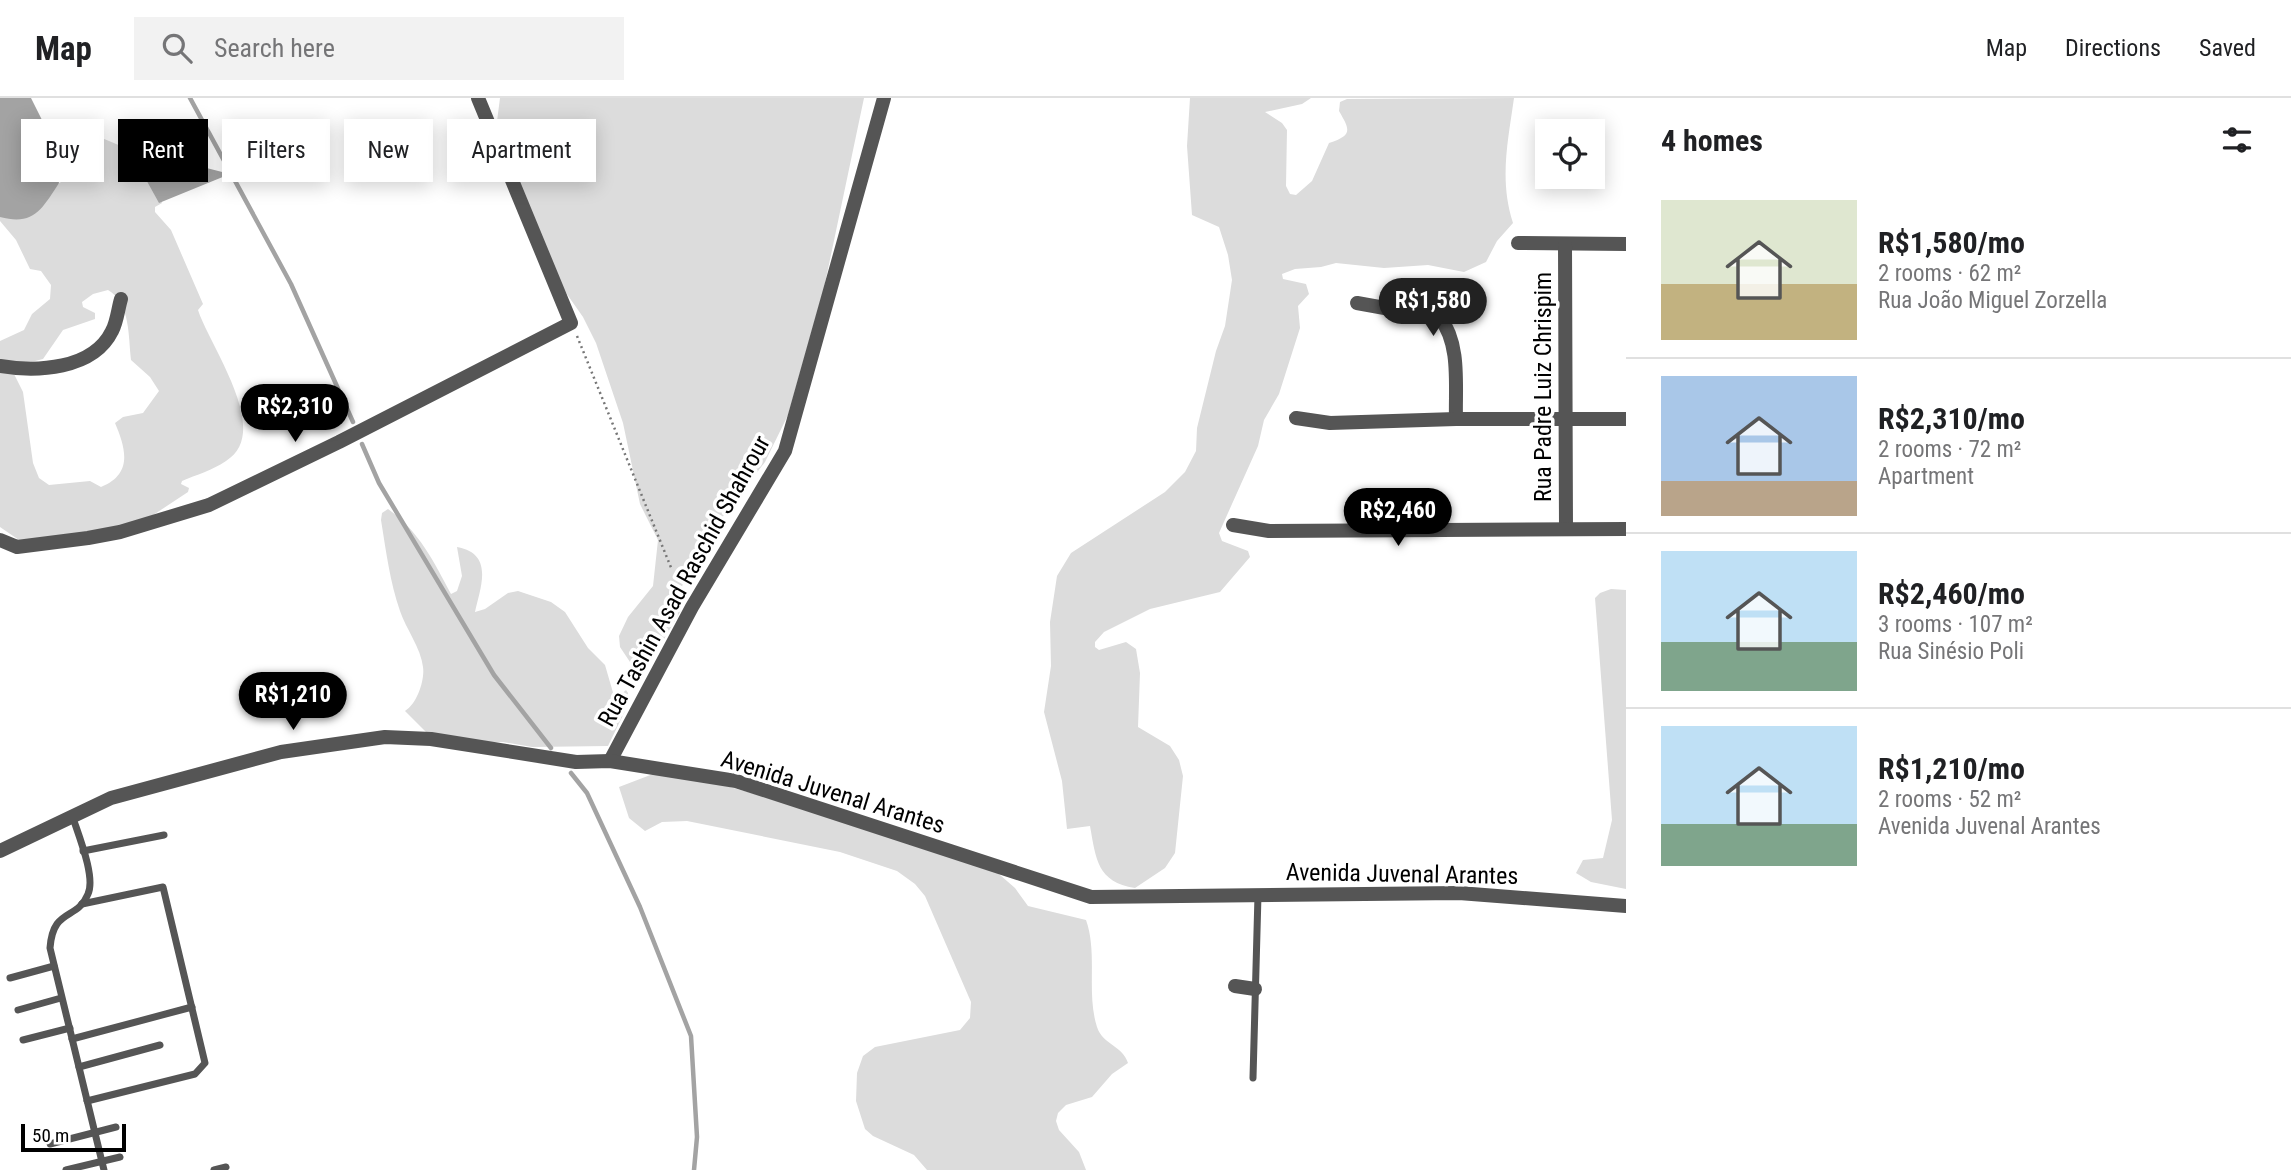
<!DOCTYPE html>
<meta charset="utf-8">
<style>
body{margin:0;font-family:"Roboto Condensed",sans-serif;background:#f2f2f2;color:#202124;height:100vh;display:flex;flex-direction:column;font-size:26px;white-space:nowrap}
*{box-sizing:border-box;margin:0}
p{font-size:23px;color:#757577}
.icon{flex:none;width:38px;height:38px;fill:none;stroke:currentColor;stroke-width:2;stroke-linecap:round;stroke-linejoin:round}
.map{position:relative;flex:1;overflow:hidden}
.panel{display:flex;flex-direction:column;background:#fff;width:665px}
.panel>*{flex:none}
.banner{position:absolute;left:21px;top:21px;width:665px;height:63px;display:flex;gap:14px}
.buttons{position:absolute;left:1535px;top:21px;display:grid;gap:14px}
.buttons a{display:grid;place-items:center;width:70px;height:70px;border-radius:0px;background:#fff;box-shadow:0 4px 18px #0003;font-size:35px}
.scale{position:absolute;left:21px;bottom:18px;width:105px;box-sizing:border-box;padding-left:7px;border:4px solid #000;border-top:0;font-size:19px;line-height:24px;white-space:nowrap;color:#000;-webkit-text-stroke:5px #fff;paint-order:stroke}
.price{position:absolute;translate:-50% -60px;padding:0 16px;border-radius:24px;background:#000;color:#fff;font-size:23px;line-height:46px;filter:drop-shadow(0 2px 4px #0008)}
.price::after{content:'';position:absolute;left:50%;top:42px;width:21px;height:16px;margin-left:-10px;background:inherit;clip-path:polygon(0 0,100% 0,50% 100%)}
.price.on{background:#222;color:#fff}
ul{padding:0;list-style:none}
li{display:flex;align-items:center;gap:21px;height:175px;padding:0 35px}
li+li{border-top:2px solid #e0e0e0}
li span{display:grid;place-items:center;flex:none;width:196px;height:140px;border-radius:0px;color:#555}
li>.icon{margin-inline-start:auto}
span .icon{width:84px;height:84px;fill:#fffc;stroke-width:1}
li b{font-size:30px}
h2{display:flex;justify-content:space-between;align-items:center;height:84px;padding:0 35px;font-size:30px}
.tag{padding:0 24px;border-radius:0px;background:#fff;box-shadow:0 4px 18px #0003;font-size:24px;line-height:63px}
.tag.on{background:#000;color:#fff}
header{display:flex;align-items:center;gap:42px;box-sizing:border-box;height:98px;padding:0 35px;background:#fff;border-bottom:2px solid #e0e0e0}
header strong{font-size:33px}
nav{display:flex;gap:38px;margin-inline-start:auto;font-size:24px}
.search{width:490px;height:63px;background:#f2f2f2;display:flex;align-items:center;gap:18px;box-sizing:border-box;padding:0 24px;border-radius:0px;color:#757577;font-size:26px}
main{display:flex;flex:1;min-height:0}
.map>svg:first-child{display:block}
</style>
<header>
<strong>Map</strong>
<div class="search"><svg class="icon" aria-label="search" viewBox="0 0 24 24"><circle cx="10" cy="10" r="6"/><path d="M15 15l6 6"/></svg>Search here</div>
<nav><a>Map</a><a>Directions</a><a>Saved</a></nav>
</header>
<main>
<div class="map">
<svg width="1626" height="1072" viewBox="0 0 1626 1072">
<rect width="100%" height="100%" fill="#fff"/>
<g fill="#dcdcdc" fill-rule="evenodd">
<polygon points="500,0 864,0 824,190 788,317 765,364 701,447 684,481 682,489 685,500 680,514 654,558 638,576 620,549 619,538 628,519 653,488 658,442 640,406 623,325 596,245 583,219 545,165 496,31"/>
<path d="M1190 0H1311L1302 6 1265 14 1282 25 1287 32 1286 88 1290 96 1296 97 1312 83 1329 45C1353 37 1350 32 1339 13L1340 4 1347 1 1514 0C1508 43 1499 82 1513 125L1497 143 1486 164 1464 174 1428 167 1384 170 1336 165 1321 169 1295 171 1282 176 1283 181 1306 186 1309 196 1298 208 1300 230 1279 296 1264 322 1258 348 1219 435 1222 443 1248 453 1250 459 1220 494 1150 511 1104 534 1095 544V549L1099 552 1126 544 1136 551 1140 575 1138 629 1170 648 1179 662 1183 678 1175 755 1165 770 1135 790C1097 784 1096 761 1090 728L1067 731 1062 683 1044 614 1051 568 1050 524 1057 478 1071 455 1165 394 1185 374 1196 353 1197 330 1216 253 1225 228 1232 182 1228 157 1219 129 1192 117 1187 48Z"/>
<path d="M62 29C88 35 138 48 152 73 157 82 159 94 162 105L155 109V114L171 132 203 206 198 212C210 249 273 334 226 363 213 372 196 377 182 383L181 386 189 390 188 394 129 433 19 442 0 429V243L24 232 32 216 50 201 51 187 41 173 30 171 16 142 0 123V90L55 88 70 78V69L53 30ZM108 192C131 206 128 239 131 262L150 279 159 293 143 315 123 319 115 325C126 351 133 376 101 389L90 383 49 387 39 380 33 365 23 294 14 276 19 267 43 261 63 232 95 221V215L83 209 82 204 93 196Z"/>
<path d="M388 411C419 433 434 464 451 496L457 493 462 478 457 449C495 456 480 490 475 514L485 511 508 495 518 493 551 504 565 514 588 550 605 567 614 598 618 599 626 592 628 595 625 613 608 648 532 649 503 644 459 646 429 637 405 613C417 606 425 582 423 569 421 550 406 531 400 513 390 484 386 453 381 422L382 415Z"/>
<polygon points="1611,491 1626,492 1626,791 1591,784 1576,775 1583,762 1603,760 1612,722 1595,500 1600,495"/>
<path d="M672 673 929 744 992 770 1015 790 1028 808 1086 822C1098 856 1086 895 1097 929 1103 947 1122 947 1128 965L1112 976 1092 999 1066 1007 1058 1015 1056 1023 1059 1032 1079 1054 1086 1072H927L914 1057 873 1038 865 1031 856 1003 857 975 863 958 875 949 960 932 970 920 971 904 925 798 915 786 897 773 840 754 687 723 662 724 645 733 629 720 619 689 653 676Z"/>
</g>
<g fill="#a3a3a3">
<path d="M0 0H31L43 24 59 85C42 111 34 128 0 119Z"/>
<polygon points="168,47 187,65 230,76 159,105 133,58"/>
</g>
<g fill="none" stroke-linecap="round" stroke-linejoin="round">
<g stroke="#a3a3a3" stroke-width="4.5">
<polyline points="190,0 291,186 353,324"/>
<polyline points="362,346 379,385 494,577 551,650"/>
<polyline points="571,675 587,695 640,809 691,938 697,1039 694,1072"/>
</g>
<polyline stroke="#777" stroke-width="2.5" stroke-dasharray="2 3.5" stroke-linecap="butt" points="577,238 672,472"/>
<g stroke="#555" stroke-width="7">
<path d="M72 717C78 736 96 779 88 796 77 823 53 809 50 850L104 1072"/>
<polyline points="83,753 164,737"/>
<polyline points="82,806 163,789 205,965 195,976 87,1003"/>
<polyline points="10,880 54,868"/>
<polyline points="18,912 61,900"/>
<polyline points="72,941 192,909"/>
<polyline points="23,942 70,930"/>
<polyline points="79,969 160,947"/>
<polyline points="1253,980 1258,797"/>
<polyline points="50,1046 116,1029"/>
<polyline points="66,1072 120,1059"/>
<polyline points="214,1072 226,1069"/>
</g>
<g stroke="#555" stroke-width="14">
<polyline points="1518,145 1626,146"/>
<polyline points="1565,147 1566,430"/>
<path d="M1357 205 1440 220C1461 246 1455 289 1456 321"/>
<path d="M0 268C36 274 93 272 112 233 117 224 118 211 121 201"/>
<polyline points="1296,320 1330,325 1456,321 1626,321"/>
<polyline points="1233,427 1269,433 1626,431"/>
<polyline points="0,442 17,449 88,440 120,434 209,407 339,344 571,225 478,0"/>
<polyline points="1235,888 1255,891"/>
</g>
<g stroke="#555" stroke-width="14">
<polyline points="610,663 692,509 785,353 884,0"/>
<polyline points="0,753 111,700 281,654 385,639 431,641 576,664 610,663 736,683 1091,799 1459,795 1626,808"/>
</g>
</g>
<g text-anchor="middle" stroke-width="7" stroke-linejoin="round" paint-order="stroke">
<g font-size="24" fill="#000" stroke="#fff">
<text transform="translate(1543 289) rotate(-90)" y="8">Rua Padre Luiz Chrispim</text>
<text transform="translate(684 483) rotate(-61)" y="8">Rua Tashin Asad Raschid Shahrour</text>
<text transform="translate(833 694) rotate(17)" y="8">Avenida Juvenal Arantes</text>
<text transform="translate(1402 776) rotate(1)" y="8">Avenida Juvenal Arantes</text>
</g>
</g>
</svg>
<div class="buttons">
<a><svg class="icon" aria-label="locate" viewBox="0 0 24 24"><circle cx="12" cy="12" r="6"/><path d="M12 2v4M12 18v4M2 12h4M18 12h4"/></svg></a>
</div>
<div class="scale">50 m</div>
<b class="price on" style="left:1433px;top:240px">R$1,580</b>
<b class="price" style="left:295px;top:346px">R$2,310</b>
<b class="price" style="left:1398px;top:450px">R$2,460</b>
<b class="price" style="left:293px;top:634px">R$1,210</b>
<div class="banner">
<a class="tag">Buy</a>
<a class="tag on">Rent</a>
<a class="tag">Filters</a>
<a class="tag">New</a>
<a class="tag">Apartment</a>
</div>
</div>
<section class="panel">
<h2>4 homes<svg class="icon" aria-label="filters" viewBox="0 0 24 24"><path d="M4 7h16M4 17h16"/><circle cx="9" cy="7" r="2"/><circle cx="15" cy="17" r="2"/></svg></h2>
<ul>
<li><span style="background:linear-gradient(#dfe7d0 60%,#c2b280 0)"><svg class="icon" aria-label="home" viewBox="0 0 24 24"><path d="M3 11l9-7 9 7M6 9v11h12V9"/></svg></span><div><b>R$1,580/mo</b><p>2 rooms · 62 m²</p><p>Rua João Miguel Zorzella</p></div></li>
<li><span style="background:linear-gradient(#a9c7e8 75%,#b9a48a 0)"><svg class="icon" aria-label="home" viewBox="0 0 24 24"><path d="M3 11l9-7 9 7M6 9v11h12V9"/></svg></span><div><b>R$2,310/mo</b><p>2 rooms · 72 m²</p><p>Apartment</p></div></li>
<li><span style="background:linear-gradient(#bfe0f5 65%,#7fa58c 0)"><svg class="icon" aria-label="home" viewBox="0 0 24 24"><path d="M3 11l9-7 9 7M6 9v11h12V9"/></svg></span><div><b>R$2,460/mo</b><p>3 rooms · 107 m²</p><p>Rua Sinésio Poli</p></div></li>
<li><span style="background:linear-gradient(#bfe0f5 70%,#7fa58c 0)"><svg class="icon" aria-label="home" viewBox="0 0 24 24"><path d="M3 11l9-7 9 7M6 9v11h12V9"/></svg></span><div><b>R$1,210/mo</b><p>2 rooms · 52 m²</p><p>Avenida Juvenal Arantes</p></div></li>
</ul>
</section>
</main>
